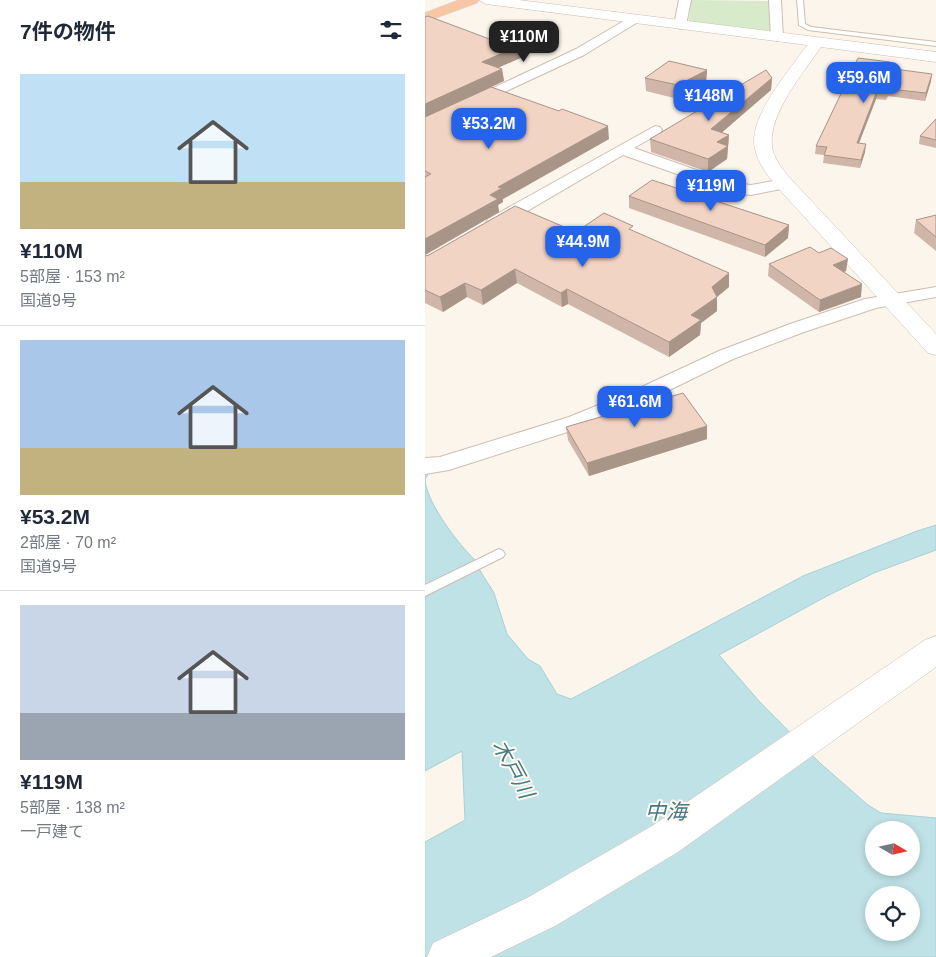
<!DOCTYPE html>
<html lang="ja">
<meta charset="utf-8">
<style>
body{margin:0;font-family:Arial,"Noto Sans JP",sans-serif;background:#f2f2f3;color:#1f2937;height:100vh;display:flex;flex-direction:column;font-size:19px;white-space:nowrap}
*{box-sizing:border-box;margin:0}
p{font-size:16px;color:#747a83}
.icon{flex:none;width:28px;height:28px;fill:none;stroke:currentColor;stroke-width:2;stroke-linecap:round;stroke-linejoin:round}
.map{position:relative;flex:1;overflow:hidden}
.panel{display:flex;flex-direction:column;background:#fff;width:425px}
.panel>*{flex:none}
.needle{width:32px;rotate:99deg}
.buttons{position:absolute;left:440px;top:821px;display:grid;gap:10px}
.buttons a{display:grid;place-items:center;width:55px;height:55px;border-radius:50%;background:#fff;box-shadow:0 2px 8px #0003;font-size:25px}
.price{position:absolute;translate:-50% -42px;padding:0 11px;border-radius:10px;background:#2563eb;color:#fff;font-size:16px;line-height:32px;filter:drop-shadow(0 1px 2px #0008)}
.price::after{content:'';position:absolute;left:50%;top:30px;width:15px;height:11px;margin-left:-8px;background:inherit;clip-path:polygon(0 0,100% 0,50% 100%)}
.price.active{background:#222;color:#fff}
ul{padding:0;list-style:none}
li{display:grid;align-content:center;gap:10px;height:265px;padding:0 20px}
li+li{border-top:1px solid #e0e1e3}
li span{display:grid;place-items:center;height:155px;border-radius:0px;color:#555}
li>.icon{margin-inline-start:auto}
span .icon{width:90px;height:90px;fill:#fffc;stroke-width:1}
li b{font-size:21px}
h2{display:flex;justify-content:space-between;align-items:center;height:60px;padding:0 20px;font-size:21px}
main{display:flex;flex:1;min-height:0}
.map>svg:first-child{display:block}
</style>
<main>
<section class="panel">
<h2>7件の物件<svg class="icon" aria-label="filters" viewBox="0 0 24 24"><path d="M4 7h16M4 17h16"/><circle cx="9" cy="7" r="2"/><circle cx="15" cy="17" r="2"/></svg></h2>
<ul>
<li><span style="background:linear-gradient(#bfe0f5 70%,#c2b280 0)"><svg class="icon" aria-label="home" viewBox="0 0 24 24"><path d="M3 11l9-7 9 7M6 9v11h12V9"/></svg></span><div><b>¥110M</b><p>5部屋 · 153 m²</p><p>国道9号</p></div></li>
<li><span style="background:linear-gradient(#a9c7e8 70%,#c2b280 0)"><svg class="icon" aria-label="home" viewBox="0 0 24 24"><path d="M3 11l9-7 9 7M6 9v11h12V9"/></svg></span><div><b>¥53.2M</b><p>2部屋 · 70 m²</p><p>国道9号</p></div></li>
<li><span style="background:linear-gradient(#c9d6e8 70%,#9aa5b1 0)"><svg class="icon" aria-label="home" viewBox="0 0 24 24"><path d="M3 11l9-7 9 7M6 9v11h12V9"/></svg></span><div><b>¥119M</b><p>5部屋 · 138 m²</p><p>一戸建て</p></div></li>
</ul>
</section>
<div class="map">
<svg width="511" height="957" viewBox="0 0 511 957">
<rect width="100%" height="100%" fill="#fcf5eb"/>
<polygon fill="#d7eac9" points="266,0 346,1 346,31 264,21"/>
<g fill="#bfe2e6" stroke="#a5d1d8" fill-rule="evenodd">
<path d="M0 465 4 472 0 480C2 503 33 544 50 560L0 585Z"/>
<path d="M511 525V550L449 573 402 596 294 655 334 701 395 763 443 805 456 813 511 818V957H0V842L40 820 37 751 0 771V597L54 569 69 593 82 634 103 659 115 666 132 694 146 699 378 576 492 531ZM449 830H486V868H449ZM449 895H486V932H449Z"/>
</g>
<g fill="none" stroke-linecap="round" stroke-linejoin="round">
<defs>
<g id="service">
<polygon points="372,0 378,0 380,24 386,27 511,42 511,46 383,30 374,25"/>
<polygon points="74,549 78,551 80,554 78,557 0,596 0,585"/>
</g>
<g id="minor">
<polygon points="254,0 266,0 261,25 255,29 249,25"/>
<polygon points="344,0 356,0 358,37 352,41 346,37"/>
<polygon points="209,15 213,16 215,19 213,22 159,55 0,129 0,120 151,49"/>
<polygon points="230,126 235,127 237,130 235,133 209,148 308,183 326,185 360,179 366,181 368,184 366,187 326,195 306,193 198,155 75,227 63,227 61,223 63,219"/>
<polygon points="511,287 511,297 451,308 379,332 308,359 222,401 158,427 24,470 0,474 0,458 15,457 144,417 208,391 294,351 365,324 440,299"/>
</g>
<g id="tertiary">
<path d="M54 0H94L511 52V62L396 47C379 72 343 114 347 146 348 157 356 167 363 176L511 334V355L503 353 353 188C344 177 333 164 330 149 322 118 365 70 382 45L61 4Z"/>
<polygon points="511,636 511,667 253,852 130,926 66,957 2,957 8,943 102,898 227,826 500,640"/>
</g>
<polygon id="trunk" points="34,0 54,0 52,3 0,22 0,13"/>
</defs>
<use href="#service" stroke="#cebdb0" stroke-width="2"/>
<use href="#minor" stroke="#cebdb0" stroke-width="2"/>
<use href="#tertiary" stroke="#cebdb0" stroke-width="1"/>
<use href="#trunk" stroke="#d9d1cd" stroke-width="1"/>
<use href="#service" fill="#fff" fill-rule="evenodd"/>
<use href="#minor" fill="#fff" fill-rule="evenodd"/>
<use href="#tertiary" fill="#fff" fill-rule="evenodd"/>
<use href="#trunk" fill="#f6c6a5" fill-rule="evenodd"/>
</g>
<g fill="#cfb6a8">
<polygon points="0,17 100,56 74,67 77,69 79,81 59,90 184,139 78,199 78,202 73,205 74,212 0,255"/>
<polygon points="464,68 506,81 500,101 463,96 461,100 451,99 434,143 440,152 435,168 398,163 399,155 390,154 391,146"/>
<polygon points="282,70 281,83 253,99 221,91 220,78"/>
<polygon points="347,78 346,90 297,132 304,135 302,159 283,172 226,152 225,139"/>
<polygon points="511,119 511,148 494,144 495,136"/>
<polygon points="204,196 364,225 363,238 340,257 204,208"/>
<polygon points="511,215 511,251 489,233 491,220"/>
<polygon points="208,231 304,287 292,297 292,311 276,323 275,335 244,357 143,304 137,307 92,283 58,305 42,297 18,312 0,303 0,256 151,232"/>
<polygon points="344,264 421,271 419,272 436,297 394,312 343,276"/>
<polygon points="141,427 282,439 164,476 143,440"/>
</g>
<g fill="#a99488">
<polygon points="98,44 100,56 59,74 57,62"/>
<polygon points="77,69 79,81 0,118 0,104"/>
<polygon points="282,70 281,83 253,99 253,85"/>
<polygon points="507,74 506,81 500,101 501,93"/>
<polygon points="347,78 346,90 286,142 286,129"/>
<polygon points="452,91 451,99 431,151 432,143"/>
<polygon points="183,126 184,139 78,199 78,202 73,205 74,212 0,255 0,239 65,195 73,187"/>
<polygon points="304,135 302,159 283,172 283,159 292,142"/>
<polygon points="441,144 440,152 435,168 436,160"/>
<polygon points="364,225 363,238 340,257 340,245"/>
<polygon points="423,259 421,271 407,277 408,265"/>
<polygon points="90,269 92,283 58,305 56,290"/>
<polygon points="304,273 304,287 292,297 292,311 276,323 275,335 244,357 244,342 266,315 287,287"/>
<polygon points="40,283 42,297 18,312 15,297"/>
<polygon points="437,284 436,297 394,312 395,300"/>
<polygon points="142,289 143,304 137,307 136,293"/>
<polygon points="282,426 282,439 164,476 162,463"/>
</g>
<g fill="#f1d4c3" stroke="#a99488">
<polygon points="3,16 67,40 75,36 98,44 57,62 77,69 0,104 0,17"/>
<polygon points="433,58 465,62 462,68 507,74 501,93 464,89 462,93 452,91 432,143 441,144 436,160 399,155 402,147 391,146"/>
<polygon points="244,61 282,70 253,85 220,78"/>
<polygon points="341,70 347,78 286,129 304,135 292,142 303,146 283,159 225,139"/>
<polygon points="66,87 134,111 137,109 183,126 73,187 77,188 65,195 73,199 0,239 0,177 6,174 0,171 0,117"/>
<polygon points="511,119 511,140 495,136"/>
<polygon points="227,180 364,225 340,245 204,196"/>
<polygon points="90,206 151,232 179,213 208,226 204,229 304,273 287,287 292,297 266,315 276,320 244,342 142,289 136,293 90,269 56,290 40,283 15,297 0,290 0,256 4,255"/>
<polygon points="511,215 511,237 491,220"/>
<polygon points="385,247 394,253 406,248 423,259 408,265 437,284 395,300 344,264"/>
<polygon points="258,393 282,426 162,463 141,427"/>
</g>
<g text-anchor="middle" stroke-width="4" stroke-linejoin="round" paint-order="stroke">
<g font-size="21" font-style="italic" fill="#447a83" stroke="#fff9f1">
<text transform="translate(88 769) rotate(62)" y="7">木戸川</text>
<text x="241" y="819">中海</text>
</g>
</g>
</svg>
<div class="buttons">
<a><svg class="needle" viewBox="-14 -14 28 28"><path d="M0-13l5 13h-10z" fill="#e53935"/><path d="M0 13l5-13h-10z" fill="#747a83"/></svg></a>
<a><svg class="icon" aria-label="locate" viewBox="0 0 24 24"><circle cx="12" cy="12" r="6"/><path d="M12 2v4M12 18v4M2 12h4M18 12h4"/></svg></a>
</div>
<b class="price active" style="left:99px;top:63px">¥110M</b>
<b class="price" style="left:439px;top:104px">¥59.6M</b>
<b class="price" style="left:284px;top:122px">¥148M</b>
<b class="price" style="left:64px;top:150px">¥53.2M</b>
<b class="price" style="left:286px;top:212px">¥119M</b>
<b class="price" style="left:158px;top:268px">¥44.9M</b>
<b class="price" style="left:210px;top:428px">¥61.6M</b>
</div>
</main>
